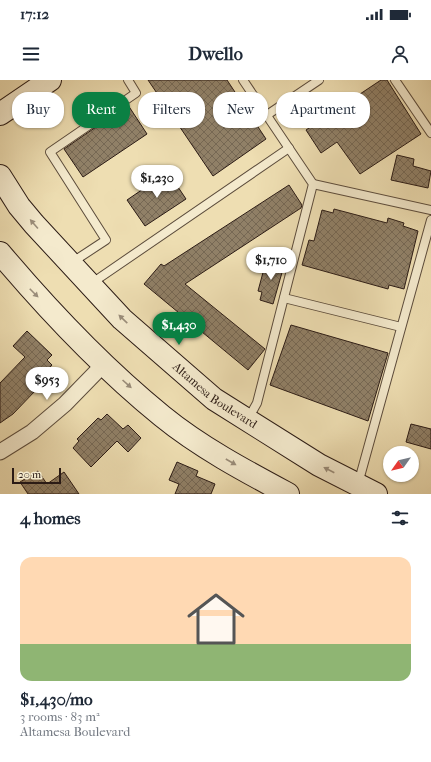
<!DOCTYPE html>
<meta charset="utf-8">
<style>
body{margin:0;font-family:"IM FELL French Canon",serif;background:#f2f2f3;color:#1f2937;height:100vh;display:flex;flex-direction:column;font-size:15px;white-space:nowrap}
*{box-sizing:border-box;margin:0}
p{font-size:13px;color:#747a83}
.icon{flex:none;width:22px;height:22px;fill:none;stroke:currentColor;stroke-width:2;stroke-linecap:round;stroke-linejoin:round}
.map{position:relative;height:414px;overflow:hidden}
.panel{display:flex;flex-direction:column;background:#fff;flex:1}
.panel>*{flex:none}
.top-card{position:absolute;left:12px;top:12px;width:407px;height:36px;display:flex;gap:8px}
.needle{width:26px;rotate:236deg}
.fabs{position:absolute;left:383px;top:366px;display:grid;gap:8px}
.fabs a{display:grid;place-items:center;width:36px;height:36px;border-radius:50%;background:#fff;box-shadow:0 1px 3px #0004;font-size:20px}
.scale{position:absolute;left:12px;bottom:10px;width:49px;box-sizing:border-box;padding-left:4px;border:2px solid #2b1b15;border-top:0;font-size:11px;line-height:14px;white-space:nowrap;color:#2b1b15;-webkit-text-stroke:3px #f4eacd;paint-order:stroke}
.price{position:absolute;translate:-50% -34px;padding:0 9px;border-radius:14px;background:#fff;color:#222;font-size:13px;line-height:26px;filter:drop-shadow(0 1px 2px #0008)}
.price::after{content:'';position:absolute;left:50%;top:24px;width:12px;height:9px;margin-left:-6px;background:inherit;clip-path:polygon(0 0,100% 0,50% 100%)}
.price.current{background:#0b8043;color:#fff}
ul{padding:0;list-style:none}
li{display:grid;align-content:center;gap:8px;height:212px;padding:0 20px}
li span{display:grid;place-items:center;height:124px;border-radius:12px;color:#555}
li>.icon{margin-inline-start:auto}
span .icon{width:72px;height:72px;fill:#fffc;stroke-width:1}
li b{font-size:17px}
h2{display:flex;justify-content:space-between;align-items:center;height:48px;padding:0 20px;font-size:17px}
.chip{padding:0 14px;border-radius:16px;background:#fff;box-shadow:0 1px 3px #0004;font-size:14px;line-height:36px}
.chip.current{background:#0b8043;color:#fff}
.status{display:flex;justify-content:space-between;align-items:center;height:28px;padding:0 20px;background:#fff;direction:ltr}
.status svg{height:11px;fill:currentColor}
header{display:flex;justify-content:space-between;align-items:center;height:52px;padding:0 20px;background:#fff;font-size:18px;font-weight:700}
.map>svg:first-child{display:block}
</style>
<div class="status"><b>17:12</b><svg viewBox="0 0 49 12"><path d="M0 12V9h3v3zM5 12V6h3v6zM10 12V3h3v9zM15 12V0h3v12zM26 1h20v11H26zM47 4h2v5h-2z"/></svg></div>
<header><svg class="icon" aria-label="menu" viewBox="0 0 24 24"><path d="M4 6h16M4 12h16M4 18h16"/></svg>Dwello<svg class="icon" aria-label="person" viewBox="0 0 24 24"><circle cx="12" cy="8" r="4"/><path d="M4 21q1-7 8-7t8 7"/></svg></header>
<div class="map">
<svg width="431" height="414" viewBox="0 0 431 414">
<defs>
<pattern id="building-cross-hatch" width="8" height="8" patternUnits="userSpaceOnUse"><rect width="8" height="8" fill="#908067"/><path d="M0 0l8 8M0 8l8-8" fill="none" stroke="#766854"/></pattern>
</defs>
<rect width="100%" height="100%" fill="#eedeb2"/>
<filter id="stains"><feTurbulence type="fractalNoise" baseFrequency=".005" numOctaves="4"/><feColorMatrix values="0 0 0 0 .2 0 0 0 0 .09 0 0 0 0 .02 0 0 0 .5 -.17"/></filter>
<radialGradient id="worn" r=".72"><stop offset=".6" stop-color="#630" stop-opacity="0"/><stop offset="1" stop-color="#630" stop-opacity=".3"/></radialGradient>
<g fill="url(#building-cross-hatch)" stroke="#2b1b15">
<polygon points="148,0 227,0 266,59 213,96"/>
<polygon points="381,0 387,0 421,54 360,94 337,62 321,73 306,50"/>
<polygon points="128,25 147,54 83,97 64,69"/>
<polygon points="397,75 414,79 413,86 431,91 428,108 391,100"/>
<polygon points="168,92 186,119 145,146 127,120"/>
<polygon points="289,105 302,125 301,128 185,204 265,269 248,290 144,204 161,184 164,186"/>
<polygon points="334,129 387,143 388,138 404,143 403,146 418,151 404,209 389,205 388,209 302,185 309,160 314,161 322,130 333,133"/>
<polygon points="272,178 285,182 273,224 260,220 262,212 258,211 265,185 269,187"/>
<polygon points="291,245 388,273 368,341 270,305"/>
<polygon points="27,251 52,275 47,280 52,285 41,297 40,301 33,308 36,310 13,334 0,343 0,303 25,277 13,266"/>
<polygon points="107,334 123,349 128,345 141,358 128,372 117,361 91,387 73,368 79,361 77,359 98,338 101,340"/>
<polygon points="411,344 431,349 431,369 406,362"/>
<polygon points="177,382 198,391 196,396 215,404 211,414 175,414 179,404 169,400"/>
<polygon points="38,391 47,404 64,392 79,414 28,414 20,402"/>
</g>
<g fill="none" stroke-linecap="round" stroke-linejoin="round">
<defs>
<g id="lane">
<polyline points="243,0 313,104 257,323 248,339"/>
<polyline points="395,0 431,53"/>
<polyline points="267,35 319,0"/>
<polyline points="313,104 431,130"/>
<polyline points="71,183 106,160 50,72 136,13 128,0"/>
<polyline points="92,203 289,68"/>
<polyline points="284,218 401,247"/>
<polyline points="358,404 431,140"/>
</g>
<polyline id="street" points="0,372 32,352 65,324 104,284"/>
<g id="secondary">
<polyline points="0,34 50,0"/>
<path id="s1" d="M0 96 19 126 34 144 122 239 214 319 319 385 376 414"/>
<path d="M0 173C49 231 103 288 162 336 200 367 245 391 288 414"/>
</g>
</defs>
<use href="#lane" stroke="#5c4c3c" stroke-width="10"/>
<use href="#street" stroke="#5c4c3c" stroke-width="17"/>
<use href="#secondary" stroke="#2b1b15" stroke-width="24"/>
<use href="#lane" stroke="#f4eacd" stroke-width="8"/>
<use href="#street" stroke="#f4eacd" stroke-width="15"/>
<use href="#secondary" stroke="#f4eacd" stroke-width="22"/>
</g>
<defs><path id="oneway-solid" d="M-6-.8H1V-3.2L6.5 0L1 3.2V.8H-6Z"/></defs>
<g fill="#9a8d7a">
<use href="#oneway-solid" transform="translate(34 144) rotate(-131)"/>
<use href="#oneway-solid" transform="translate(34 213) rotate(45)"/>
<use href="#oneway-solid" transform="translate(123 239) rotate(-136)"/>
<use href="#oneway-solid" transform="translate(127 304) rotate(42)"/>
<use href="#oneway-solid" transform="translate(231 382) rotate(30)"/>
<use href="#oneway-solid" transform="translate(329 390) rotate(-153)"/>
</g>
<g text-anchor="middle" stroke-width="3" stroke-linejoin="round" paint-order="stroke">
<g font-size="12" fill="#2b1b15" stroke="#f4eacd">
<text dy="4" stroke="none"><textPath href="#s1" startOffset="309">Altamesa Boulevard</textPath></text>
</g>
</g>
<rect width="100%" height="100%" filter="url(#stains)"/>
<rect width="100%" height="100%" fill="url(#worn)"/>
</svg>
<div class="fabs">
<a><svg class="needle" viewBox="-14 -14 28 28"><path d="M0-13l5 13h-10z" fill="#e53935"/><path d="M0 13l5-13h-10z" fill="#747a83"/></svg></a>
</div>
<div class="scale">20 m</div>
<b class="price" style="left:157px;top:119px">$1,230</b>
<b class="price" style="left:271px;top:201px">$1,710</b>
<b class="price current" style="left:179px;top:266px">$1,430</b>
<b class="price" style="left:47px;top:321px">$953</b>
<div class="top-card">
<a class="chip">Buy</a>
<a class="chip current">Rent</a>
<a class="chip">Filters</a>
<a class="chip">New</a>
<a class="chip">Apartment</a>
</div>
</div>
<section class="panel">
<h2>4 homes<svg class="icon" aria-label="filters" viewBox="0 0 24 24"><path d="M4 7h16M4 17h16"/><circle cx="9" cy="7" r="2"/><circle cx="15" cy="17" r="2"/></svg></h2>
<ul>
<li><span style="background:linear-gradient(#ffd9b3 70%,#8fb573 0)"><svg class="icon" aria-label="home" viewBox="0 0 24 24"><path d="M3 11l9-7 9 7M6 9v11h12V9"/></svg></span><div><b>$1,430/mo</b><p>3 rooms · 83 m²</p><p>Altamesa Boulevard</p></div></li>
</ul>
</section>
